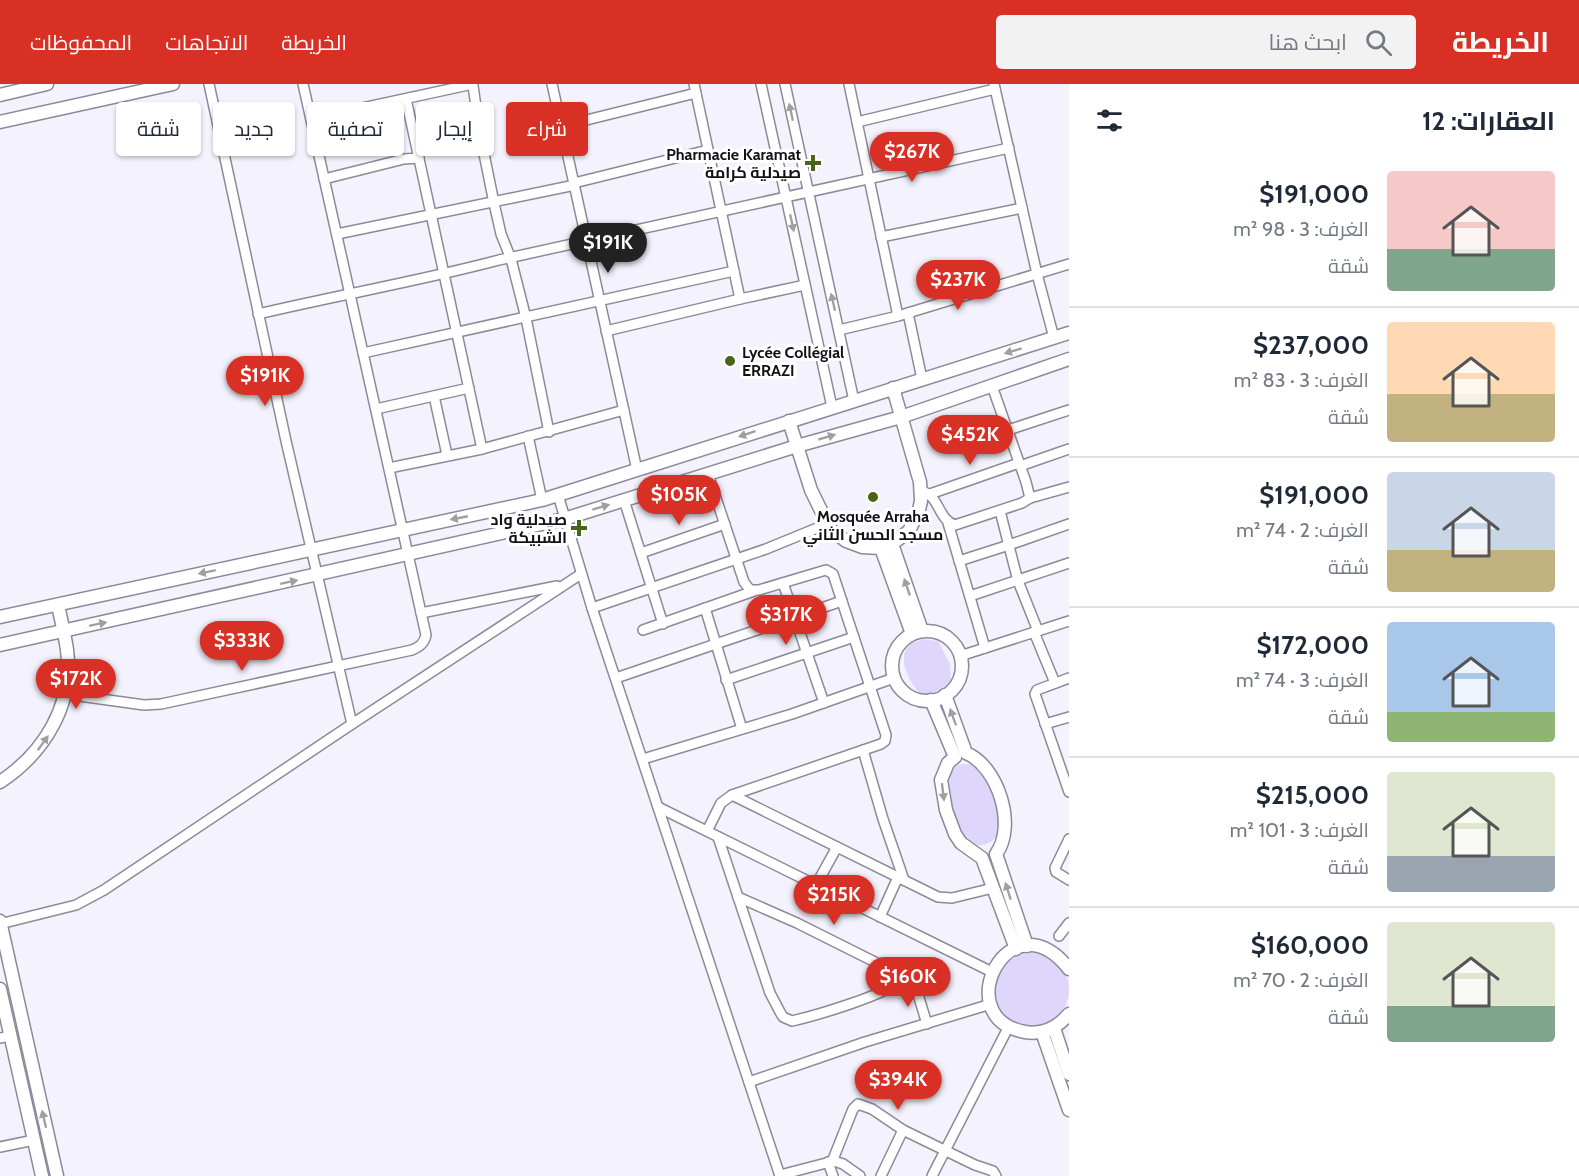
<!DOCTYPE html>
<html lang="ar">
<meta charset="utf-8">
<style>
body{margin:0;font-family:Cabin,Cairo,sans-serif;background:#f2f2f3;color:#1f2937;direction:rtl;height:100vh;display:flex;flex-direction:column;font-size:22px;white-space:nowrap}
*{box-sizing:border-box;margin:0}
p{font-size:20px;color:#747a83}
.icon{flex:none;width:33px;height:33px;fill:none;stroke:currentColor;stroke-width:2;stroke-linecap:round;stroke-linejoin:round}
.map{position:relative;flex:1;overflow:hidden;direction:ltr}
.side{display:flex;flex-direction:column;background:#fff;width:510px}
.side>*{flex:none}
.hud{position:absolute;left:18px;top:18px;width:570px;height:54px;direction:rtl;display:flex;gap:12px}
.price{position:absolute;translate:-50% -51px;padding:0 14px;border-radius:21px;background:#d93025;color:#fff;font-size:20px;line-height:39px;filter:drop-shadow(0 2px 3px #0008)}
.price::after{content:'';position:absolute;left:50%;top:36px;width:18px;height:14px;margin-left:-9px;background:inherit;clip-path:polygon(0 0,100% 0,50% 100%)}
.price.current{background:#222;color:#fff}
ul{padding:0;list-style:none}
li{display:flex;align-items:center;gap:18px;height:150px;padding:0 24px}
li+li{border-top:2px solid #e0e1e3}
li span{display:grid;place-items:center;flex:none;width:168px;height:120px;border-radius:6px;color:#555}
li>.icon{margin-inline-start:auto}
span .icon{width:72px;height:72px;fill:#fffc;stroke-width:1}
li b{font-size:26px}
h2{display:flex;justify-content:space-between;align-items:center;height:72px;padding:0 24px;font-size:26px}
.pill{padding:0 21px;border-radius:6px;background:#fff;box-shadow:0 2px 4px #0004;font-size:21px;line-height:54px}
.pill.current{background:#d93025;color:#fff}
header{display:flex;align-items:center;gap:36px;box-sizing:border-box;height:84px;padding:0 30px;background:#d93025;color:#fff}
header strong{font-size:28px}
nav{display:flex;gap:33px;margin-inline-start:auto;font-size:21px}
.search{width:420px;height:54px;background:#f2f2f3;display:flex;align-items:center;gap:15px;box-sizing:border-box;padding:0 21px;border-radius:6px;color:#747a83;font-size:22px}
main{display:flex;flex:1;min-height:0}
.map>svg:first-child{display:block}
</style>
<header>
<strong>الخريطة</strong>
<div class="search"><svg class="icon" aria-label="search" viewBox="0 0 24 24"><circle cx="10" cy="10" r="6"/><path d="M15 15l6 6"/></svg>ابحث هنا</div>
<nav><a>الخريطة</a><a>الاتجاهات</a><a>المحفوظات</a></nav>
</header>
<main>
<section class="side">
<h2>العقارات: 12<svg class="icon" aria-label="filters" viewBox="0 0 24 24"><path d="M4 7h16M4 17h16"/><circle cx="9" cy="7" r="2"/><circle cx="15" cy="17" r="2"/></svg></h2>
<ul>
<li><span style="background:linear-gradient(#f6c9c9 65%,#7fa58c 0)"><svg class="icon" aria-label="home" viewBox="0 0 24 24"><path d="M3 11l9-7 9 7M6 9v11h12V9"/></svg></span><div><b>$191,000</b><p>الغرف: 3 · 98 m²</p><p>شقة</p></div></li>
<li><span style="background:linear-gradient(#ffd9b3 60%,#c2b280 0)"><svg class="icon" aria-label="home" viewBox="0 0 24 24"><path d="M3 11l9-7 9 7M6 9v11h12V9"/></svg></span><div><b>$237,000</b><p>الغرف: 3 · 83 m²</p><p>شقة</p></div></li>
<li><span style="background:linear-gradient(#c9d6e8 65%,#c2b280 0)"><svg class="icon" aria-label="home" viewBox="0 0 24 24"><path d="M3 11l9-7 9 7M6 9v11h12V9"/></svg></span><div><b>$191,000</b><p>الغرف: 2 · 74 m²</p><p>شقة</p></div></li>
<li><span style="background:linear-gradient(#a9c7e8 75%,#8fb573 0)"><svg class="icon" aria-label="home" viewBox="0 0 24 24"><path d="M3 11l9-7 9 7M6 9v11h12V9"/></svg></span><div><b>$172,000</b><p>الغرف: 3 · 74 m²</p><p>شقة</p></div></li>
<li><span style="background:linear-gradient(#dfe7d0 70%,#9aa5b1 0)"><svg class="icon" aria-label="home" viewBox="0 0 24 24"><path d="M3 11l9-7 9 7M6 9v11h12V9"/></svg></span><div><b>$215,000</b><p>الغرف: 3 · 101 m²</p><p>شقة</p></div></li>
<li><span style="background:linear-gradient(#dfe7d0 70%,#7fa58c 0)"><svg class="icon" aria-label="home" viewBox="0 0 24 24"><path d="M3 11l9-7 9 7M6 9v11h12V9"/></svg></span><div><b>$160,000</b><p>الغرف: 2 · 70 m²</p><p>شقة</p></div></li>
</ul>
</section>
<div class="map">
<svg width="1069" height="1092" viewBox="0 0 1069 1092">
<rect width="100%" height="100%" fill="#f4f2fd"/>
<g fill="#dfd7fb">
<path d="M923 555 938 557 950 580 951 596C942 607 934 610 920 610 911 599 895 574 910 561 913 558 919 557 923 555Z"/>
<path d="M962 680C969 680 974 680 979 685 987 691 989 700 992 709 997 726 1009 755 983 761 976 762 967 759 962 753 958 747 956 738 954 731 947 712 938 689 962 680Z"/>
<circle cx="1032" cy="906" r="37"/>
</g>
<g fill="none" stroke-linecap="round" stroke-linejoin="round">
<defs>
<g id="street">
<polyline points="209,0 286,357 352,640"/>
<polyline points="552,0 637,386"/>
<polyline points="694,0 740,215 805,201"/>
<polyline points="761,0 832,323"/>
<polyline points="785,0 854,317"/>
<polyline points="849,0 898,232"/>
<polyline points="994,0 1037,190 1054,254"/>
<polyline points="473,2 480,50 494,119 501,150 511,175 526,234 549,348"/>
<polyline points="406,15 482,365"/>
<polyline points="311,35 473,0"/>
<polyline points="857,38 995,5"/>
<polyline points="562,42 696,9"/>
<polyline points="324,95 404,75 419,74"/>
<polyline points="574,99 708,66"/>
<polyline points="337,150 575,101"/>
<polyline points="881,153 1022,124"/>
<polyline points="908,229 922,295"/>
<path d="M258 230C338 211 420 197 499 176L1009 64"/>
<polyline points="839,246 898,232 1069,180"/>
<polyline points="606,247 740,215"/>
<polyline points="363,269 734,187"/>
<polyline points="434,312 447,371"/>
<polyline points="376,325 469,304"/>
<polyline points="1008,346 1069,326"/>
<polyline points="528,352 542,416"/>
<polyline points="1020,382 1069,365"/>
<polyline points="389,384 482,365 624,326"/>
<polyline points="708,390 744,498 750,506 759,506 826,486 833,490 886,651 885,657 881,660 732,711"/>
<path d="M921 407C940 411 937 435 955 441L1022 419 1030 414 1026 398 992 302"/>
<polyline points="930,410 1019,379"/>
<polyline points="558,411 592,524 780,1092"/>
<polyline points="1030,414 1069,403"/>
<polyline points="624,416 663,540"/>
<polyline points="1000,427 1018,497 1038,547"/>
<polyline points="948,439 985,564"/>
<polyline points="641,469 725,440"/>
<polyline points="959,477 1009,461 1069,440"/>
<polyline points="783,499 824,619"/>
<polyline points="970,512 1069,479"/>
<polyline points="592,524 766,465 827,440"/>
<polyline points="705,524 742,645"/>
<polyline points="421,529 557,502"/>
<polyline points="643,546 754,507"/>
<polyline points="1034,548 1055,599"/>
<polyline points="960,572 1069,537"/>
<polyline points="616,594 842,517"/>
<polyline points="1069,594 1037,606 1035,610 1069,708"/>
<polyline points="726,596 854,553"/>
<path d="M65 610 144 621 161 620 412 566C419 563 424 560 426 551L303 0"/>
<polyline points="1045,640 1069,633"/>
<polyline points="863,666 883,735 904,796"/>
<polyline points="643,675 792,630 894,594"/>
<polyline points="658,723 992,888"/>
<polyline points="707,747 721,719 732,711 938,813 952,814 993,804"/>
<path d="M718 753 770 909 780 928 783 933 792 937C814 932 890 910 902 895"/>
<polyline points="1069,755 1055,784 1056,788 1069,796"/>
<polyline points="816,801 837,763"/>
<polyline points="738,813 797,839 899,890 902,895 913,899 917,907 927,940"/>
<polyline points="880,833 898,793"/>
<polyline points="0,840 76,821 104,806 352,640 581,490"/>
<polyline points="1059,852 1069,839"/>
<polyline points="0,954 10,952"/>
<polyline points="749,998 865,958 991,920"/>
<polyline points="0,1063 34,1056"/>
<polyline points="828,1078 833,1092"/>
<polyline points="832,1078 853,1025 858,1020 872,1025 903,1046 975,1081 993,1087 996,1092"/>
<polyline points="780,1091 834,1077 843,1080 860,1092"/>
<polyline points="881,1092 903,1046"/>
<polyline points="932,1092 1009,942"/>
</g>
<g id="secondary">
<polyline points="0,11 47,0"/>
<polyline points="0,38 173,0"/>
<polyline points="789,337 811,406 830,445 846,457 862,463 881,464 892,460 909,447 919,426 921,417 920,398 893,304"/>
<polyline points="892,460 922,547"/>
<polyline points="881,464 912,550"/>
<polyline points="0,533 542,416 1069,249"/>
<circle cx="927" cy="582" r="35"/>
<polyline points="0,561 564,435 797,362 901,333 1069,275"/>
<path d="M945 611 966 669C998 682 1017 742 996 770L1027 862"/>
<polyline points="931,616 955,673 948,679 941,696 946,726 955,750 961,759 982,774 1016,865"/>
<path d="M0 698C44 669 74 621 67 566 65 551 61 536 58 521"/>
<polyline points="0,837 57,1092"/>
<path d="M1069 885C1010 810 947 934 1025 948 1043 951 1058 943 1069 930"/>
<polyline points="0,905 42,1092"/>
<polyline points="1054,944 1069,990"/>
<polyline points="1042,948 1069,1026"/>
</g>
</defs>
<use href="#street" stroke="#8d899a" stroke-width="12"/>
<use href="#secondary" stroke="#8d899a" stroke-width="15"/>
<use href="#street" stroke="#fff" stroke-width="9"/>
<use href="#secondary" stroke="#fff" stroke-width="12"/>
</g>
<defs><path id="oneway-solid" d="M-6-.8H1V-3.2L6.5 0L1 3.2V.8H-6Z" transform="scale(1.5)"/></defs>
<g fill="#a0a0a2">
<use href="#oneway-solid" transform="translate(791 28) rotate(-102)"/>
<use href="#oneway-solid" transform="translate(792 139) rotate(78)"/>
<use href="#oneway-solid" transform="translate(833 218) rotate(-103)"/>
<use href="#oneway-solid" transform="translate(1013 267) rotate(163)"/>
<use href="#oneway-solid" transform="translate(747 350) rotate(162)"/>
<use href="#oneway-solid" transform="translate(827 353) rotate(-16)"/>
<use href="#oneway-solid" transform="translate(601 423) rotate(-17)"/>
<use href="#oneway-solid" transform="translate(459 434) rotate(169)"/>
<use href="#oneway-solid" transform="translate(207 488) rotate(168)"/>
<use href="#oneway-solid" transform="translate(289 498) rotate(-12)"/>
<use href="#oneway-solid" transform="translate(907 503) rotate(-109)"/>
<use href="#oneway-solid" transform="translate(98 540) rotate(-12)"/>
<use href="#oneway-solid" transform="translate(953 633) rotate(-110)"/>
<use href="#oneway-solid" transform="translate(43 659) rotate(-54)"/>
<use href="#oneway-solid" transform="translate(943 708) rotate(83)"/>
<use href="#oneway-solid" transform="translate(1008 807) rotate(-108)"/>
<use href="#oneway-solid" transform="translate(44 1035) rotate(-103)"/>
</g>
<g fill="#486518" stroke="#fff" stroke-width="2">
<path d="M810 70h6v6h6v6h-6v6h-6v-6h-6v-6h6z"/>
<circle cx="730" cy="277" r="6"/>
<circle cx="873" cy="413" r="6"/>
<path d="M576 435h6v6h6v6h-6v6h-6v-6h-6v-6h6z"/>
</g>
<g text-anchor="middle" stroke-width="6" stroke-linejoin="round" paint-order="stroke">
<g font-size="16" font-weight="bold" fill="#121117" stroke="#fff" text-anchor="end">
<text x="801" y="76">Pharmacie Karamat<tspan x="801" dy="18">صيدلية كرامة</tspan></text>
<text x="742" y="274" text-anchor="start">Lycée Collégial<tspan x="742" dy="18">ERRAZI</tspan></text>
<text x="873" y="438" text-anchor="middle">Mosquée Arraha<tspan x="873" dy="18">مسجد الحسن الثاني</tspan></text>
<text x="567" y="441">صيدلية واد<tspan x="567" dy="18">الشبيكة</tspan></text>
</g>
</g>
</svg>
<b class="price" style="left:912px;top:99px">$267K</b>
<b class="price current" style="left:608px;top:190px">$191K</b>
<b class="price" style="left:958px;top:227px">$237K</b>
<b class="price" style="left:265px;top:323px">$191K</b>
<b class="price" style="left:970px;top:382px">$452K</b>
<b class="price" style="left:679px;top:442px">$105K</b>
<b class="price" style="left:786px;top:562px">$317K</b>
<b class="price" style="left:242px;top:588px">$333K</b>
<b class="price" style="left:76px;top:626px">$172K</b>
<b class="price" style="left:834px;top:842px">$215K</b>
<b class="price" style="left:908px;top:924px">$160K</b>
<b class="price" style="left:898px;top:1027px">$394K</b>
<div class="hud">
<a class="pill current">شراء</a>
<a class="pill">إيجار</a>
<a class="pill">تصفية</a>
<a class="pill">جديد</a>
<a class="pill">شقة</a>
</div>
</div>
</main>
